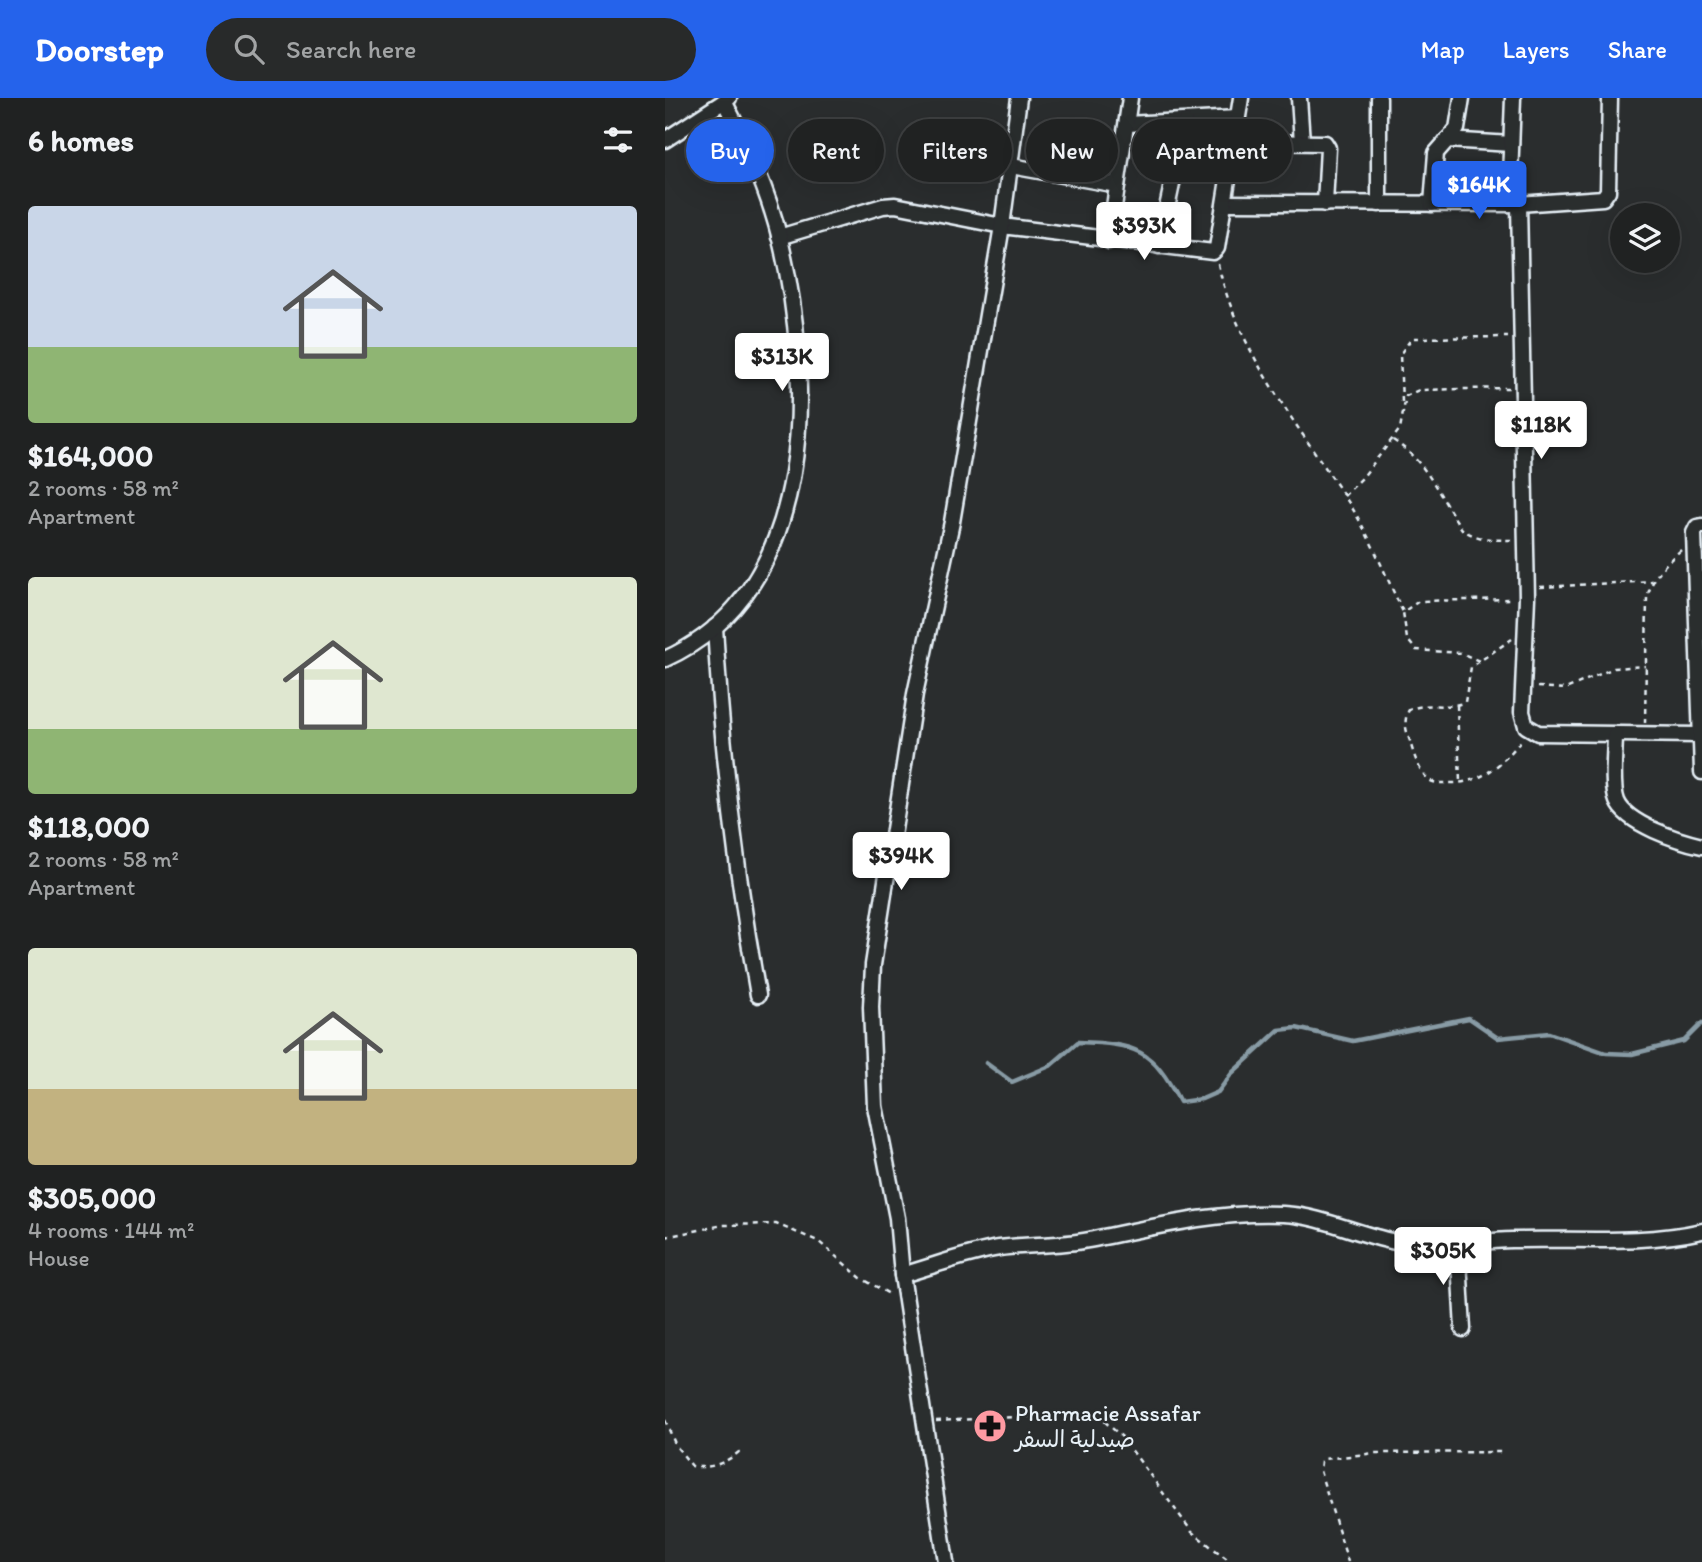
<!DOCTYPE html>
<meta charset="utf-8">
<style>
body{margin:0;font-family:Itim,"Playpen Sans Arabic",sans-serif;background:#282a2a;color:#f1f3f6;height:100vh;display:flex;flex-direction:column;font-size:26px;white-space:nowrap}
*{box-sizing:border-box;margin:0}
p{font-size:23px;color:#a2a4a5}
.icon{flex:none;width:38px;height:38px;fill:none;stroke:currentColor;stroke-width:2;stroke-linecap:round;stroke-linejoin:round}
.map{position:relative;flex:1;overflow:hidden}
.drawer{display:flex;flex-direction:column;background:#202222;width:665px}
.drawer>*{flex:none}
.banner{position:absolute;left:21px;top:21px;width:665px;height:63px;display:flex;gap:14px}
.buttons{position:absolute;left:945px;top:105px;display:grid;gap:14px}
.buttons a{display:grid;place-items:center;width:70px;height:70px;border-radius:50%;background:#202222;box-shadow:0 7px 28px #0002,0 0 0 2px #3d3f40;font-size:35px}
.price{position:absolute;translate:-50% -60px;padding:0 16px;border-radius:7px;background:#fff;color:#222;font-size:23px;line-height:46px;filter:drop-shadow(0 2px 4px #0008)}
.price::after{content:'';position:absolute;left:50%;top:42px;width:21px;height:16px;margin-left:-10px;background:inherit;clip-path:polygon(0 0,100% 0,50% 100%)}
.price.current{background:#2563eb;color:#fff}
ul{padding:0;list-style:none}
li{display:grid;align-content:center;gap:14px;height:371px;padding:0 28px}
li span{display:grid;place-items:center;height:217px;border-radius:7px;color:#555}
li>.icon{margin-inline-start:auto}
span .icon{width:126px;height:126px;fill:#fffc;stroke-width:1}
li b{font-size:30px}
h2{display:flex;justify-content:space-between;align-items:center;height:84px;padding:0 28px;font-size:30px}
.chip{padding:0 24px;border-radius:32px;background:#202222;box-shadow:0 7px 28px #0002,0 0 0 2px #3d3f40;font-size:24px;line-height:63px}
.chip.current{background:#2563eb;color:#fff}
header{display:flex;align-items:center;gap:42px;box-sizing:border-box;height:98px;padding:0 35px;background:#2563eb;color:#fff}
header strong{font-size:33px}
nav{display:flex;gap:38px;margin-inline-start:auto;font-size:24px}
.search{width:490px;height:63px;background:#282a2a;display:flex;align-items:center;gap:18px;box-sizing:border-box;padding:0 24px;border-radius:38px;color:#a2a4a5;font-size:26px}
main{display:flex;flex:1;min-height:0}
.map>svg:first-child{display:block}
</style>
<header>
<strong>Doorstep</strong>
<div class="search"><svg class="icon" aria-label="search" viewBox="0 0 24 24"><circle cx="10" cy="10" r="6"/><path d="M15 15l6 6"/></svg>Search here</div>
<nav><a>Map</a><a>Layers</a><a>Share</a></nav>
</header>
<main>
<section class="drawer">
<h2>6 homes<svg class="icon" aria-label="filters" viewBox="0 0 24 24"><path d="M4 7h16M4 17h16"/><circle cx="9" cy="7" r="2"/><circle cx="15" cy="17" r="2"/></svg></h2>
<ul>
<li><span style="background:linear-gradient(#c9d6e8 65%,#8fb573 0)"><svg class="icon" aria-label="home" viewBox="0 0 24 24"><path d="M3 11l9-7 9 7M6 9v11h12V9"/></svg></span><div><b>$164,000</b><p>2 rooms · 58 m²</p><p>Apartment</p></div></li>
<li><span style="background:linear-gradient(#dfe7d0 70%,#8fb573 0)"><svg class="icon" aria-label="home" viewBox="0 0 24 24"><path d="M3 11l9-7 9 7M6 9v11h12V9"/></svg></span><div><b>$118,000</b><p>2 rooms · 58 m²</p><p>Apartment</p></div></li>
<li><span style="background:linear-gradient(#dfe7d0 65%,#c2b280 0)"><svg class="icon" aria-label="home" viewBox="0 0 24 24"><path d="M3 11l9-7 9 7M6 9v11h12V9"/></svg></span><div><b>$305,000</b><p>4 rooms · 144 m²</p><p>House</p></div></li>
</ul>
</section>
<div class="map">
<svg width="1037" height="1464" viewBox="0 0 1037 1464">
<rect width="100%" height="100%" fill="#2a2d2e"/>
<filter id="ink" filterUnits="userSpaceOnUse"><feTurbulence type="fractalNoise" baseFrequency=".0143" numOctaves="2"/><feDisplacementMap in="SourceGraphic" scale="14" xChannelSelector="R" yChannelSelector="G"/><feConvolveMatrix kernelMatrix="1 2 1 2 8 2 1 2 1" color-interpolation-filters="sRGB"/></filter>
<g filter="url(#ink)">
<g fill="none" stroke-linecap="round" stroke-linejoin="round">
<path stroke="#889ba5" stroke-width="4.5" d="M321 965 347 984 385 968 413 944C472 946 487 951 515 1004L537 1001 553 994 567 975 614 932 631 930 688 943 804 920 833 940 884 935 941 955 967 956 1019 943 1037 925"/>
<defs>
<g id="minor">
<polyline points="634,0 637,44"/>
<polyline points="462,26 572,20"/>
<polyline points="0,42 64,0"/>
<polyline points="782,42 846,46"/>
<polyline points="570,44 660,45 663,50 660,106"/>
<polyline points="346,68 452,87"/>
<polyline points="561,105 854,106 938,100 943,93 945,0"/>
<polyline points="714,106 714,0"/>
<polyline points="767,106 771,55 792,31 797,0"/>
<polyline points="844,106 848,0"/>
<polyline points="854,106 862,500 857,614 861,628 873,635 1035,637"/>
<polyline points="114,139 218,108 230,107 337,128 548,154 552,150 576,0"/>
<polyline points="444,143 465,0"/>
<polyline points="494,148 520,24"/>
<polyline points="1037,428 1032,429 1029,435 1037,674"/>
<path d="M50 529C57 653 71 775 93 897"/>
<path d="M0 561C154 492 148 279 115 141 103 92 82 47 59 3"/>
<path d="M950 637C950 654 946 688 952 703 961 726 1014 743 1037 748"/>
<polyline points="793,1145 798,1231"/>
<path d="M237 1177C269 1168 302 1155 334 1150 364 1146 394 1148 424 1142 489 1129 551 1113 618 1116 659 1118 695 1138 736 1145 773 1150 810 1143 847 1142 910 1140 975 1147 1037 1133"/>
<polyline points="281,1464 237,1177 232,1120 210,1008 206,909 208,867 250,596 287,424 337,128 354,0"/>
</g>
</defs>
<use href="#minor" stroke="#e8f1f8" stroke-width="19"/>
<g stroke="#e8f1f8" stroke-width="2.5" stroke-dasharray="5 5" stroke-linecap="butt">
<path d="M553 166C575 261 638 332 689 413 708 445 722 481 738 514"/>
<polyline points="737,304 735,256 747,240 843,239"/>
<path d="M728 342C764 366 773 397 797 431 811 442 831 442 849 442"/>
<polyline points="679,398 697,380 735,331 741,298 754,292 844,290"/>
<polyline points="875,489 987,483"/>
<path d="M847 541 806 569 800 604C782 612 763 603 744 612 738 622 741 633 745 643 748 655 754 674 764 682 770 686 779 685 786 685 819 685 837 665 857 642"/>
<polyline points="814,563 796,555 751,552 742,541 738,514 754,503 848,501"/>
<polyline points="873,589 901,591 949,570 981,568"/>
<polyline points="792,607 795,684"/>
<path d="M980 625 982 499C988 478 1000 466 1016 452"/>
<polyline points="0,1139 58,1127 111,1126 153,1143 196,1180 226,1197"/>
<path d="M0 1322 11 1348 27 1368C45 1372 63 1364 76 1352"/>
<polyline points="271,1323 413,1316 438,1322 457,1339 527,1434 566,1464"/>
<polyline points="683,1464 655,1373 656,1364 659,1361 710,1355 837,1354"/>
</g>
<use href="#minor" stroke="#2a2d2e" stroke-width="14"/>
</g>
</g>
<defs>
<symbol id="pharmacy-disc" viewBox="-11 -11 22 22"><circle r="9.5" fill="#ff9aa2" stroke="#2a2d2e"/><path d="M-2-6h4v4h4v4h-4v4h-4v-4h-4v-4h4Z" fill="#111"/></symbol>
</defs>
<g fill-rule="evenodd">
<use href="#pharmacy-disc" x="306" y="1309" width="38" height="38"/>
</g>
<g text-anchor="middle" stroke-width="5" stroke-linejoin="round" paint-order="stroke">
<g font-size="23" fill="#e8f1f8" stroke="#2a2d2e" text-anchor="start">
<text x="350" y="1323">Pharmacie Assafar<tspan x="350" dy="26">صيدلية السفر</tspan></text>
</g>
</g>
</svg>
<div class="buttons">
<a><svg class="icon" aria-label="layers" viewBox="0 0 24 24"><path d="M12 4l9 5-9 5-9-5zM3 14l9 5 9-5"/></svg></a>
</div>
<b class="price current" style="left:814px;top:123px">$164K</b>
<b class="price" style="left:479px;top:164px">$393K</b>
<b class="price" style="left:117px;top:295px">$313K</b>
<b class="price" style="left:876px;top:363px">$118K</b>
<b class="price" style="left:236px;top:794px">$394K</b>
<b class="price" style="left:778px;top:1189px">$305K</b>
<div class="banner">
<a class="chip current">Buy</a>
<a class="chip">Rent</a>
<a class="chip">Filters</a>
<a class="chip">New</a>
<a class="chip">Apartment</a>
</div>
</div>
</main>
